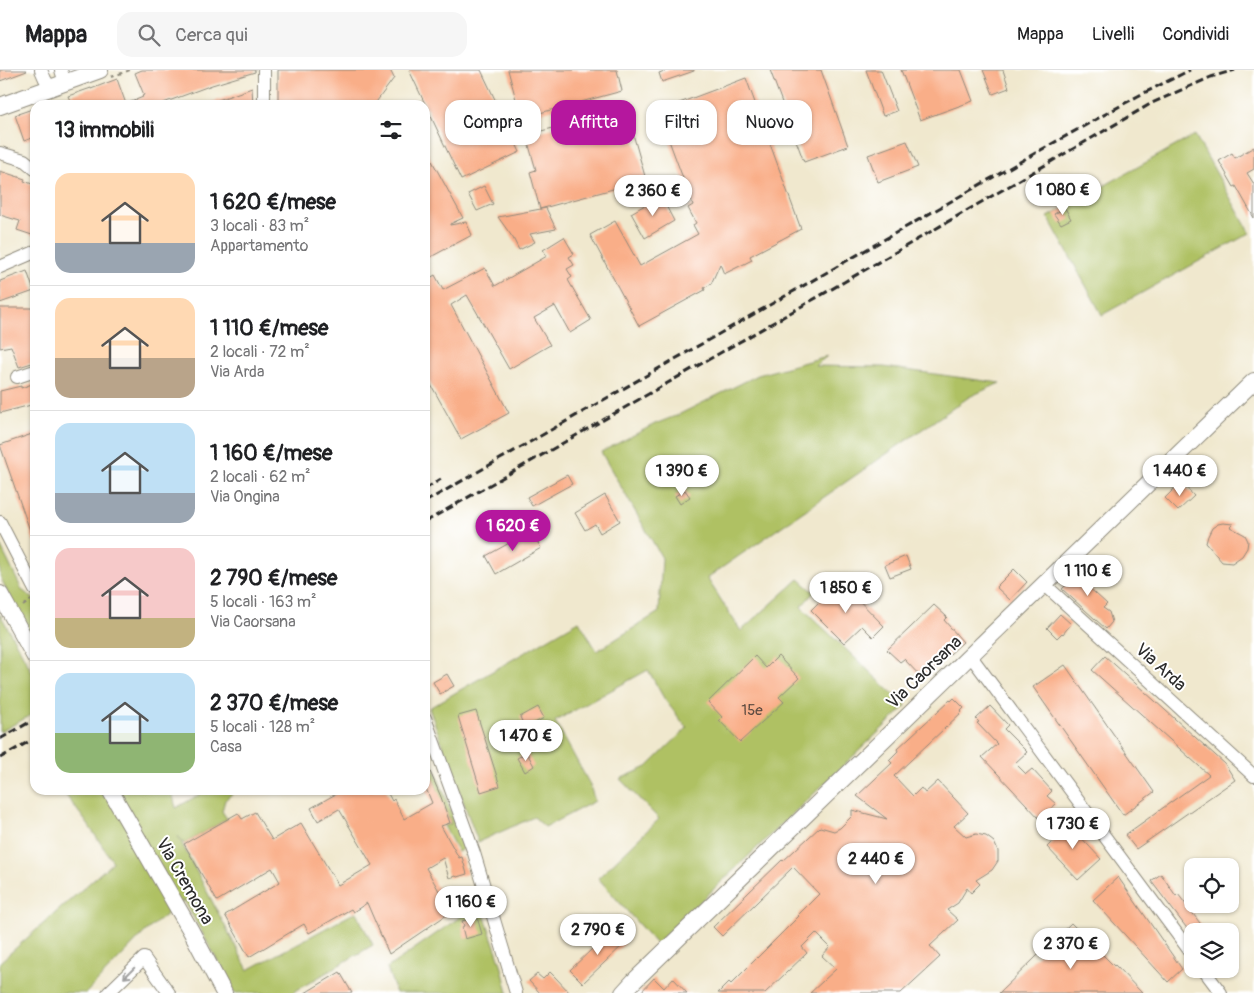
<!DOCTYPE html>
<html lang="it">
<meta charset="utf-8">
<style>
body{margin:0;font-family:Pangolin,sans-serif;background:#f6f6f6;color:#202124;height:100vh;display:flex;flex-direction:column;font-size:19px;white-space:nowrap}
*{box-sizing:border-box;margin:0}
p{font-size:16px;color:#757577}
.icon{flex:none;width:28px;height:28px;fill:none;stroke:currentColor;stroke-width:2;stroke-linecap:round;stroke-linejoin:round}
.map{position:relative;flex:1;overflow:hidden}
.panel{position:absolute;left:30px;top:30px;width:400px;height:695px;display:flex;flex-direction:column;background:#fff;border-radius:15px;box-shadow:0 1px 4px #0004}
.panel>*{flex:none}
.hud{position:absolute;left:445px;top:30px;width:475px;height:45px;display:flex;gap:10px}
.buttons{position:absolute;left:1184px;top:788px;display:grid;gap:10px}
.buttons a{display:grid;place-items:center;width:55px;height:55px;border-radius:10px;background:#fff;box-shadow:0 1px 4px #0004;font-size:25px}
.price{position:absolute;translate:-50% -42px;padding:0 11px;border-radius:18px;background:#fff;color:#222;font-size:16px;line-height:32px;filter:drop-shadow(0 1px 2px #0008)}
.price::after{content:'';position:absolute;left:50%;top:30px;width:15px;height:11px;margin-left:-8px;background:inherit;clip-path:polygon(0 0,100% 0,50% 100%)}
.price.current{background:#b5179e;color:#fff}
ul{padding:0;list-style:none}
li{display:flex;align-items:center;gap:15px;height:125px;padding:0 25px}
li+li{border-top:1px solid #e0e0e0}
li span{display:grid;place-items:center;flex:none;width:140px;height:100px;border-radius:15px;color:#555}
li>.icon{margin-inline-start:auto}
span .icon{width:60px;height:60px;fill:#fffc;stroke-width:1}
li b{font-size:21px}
h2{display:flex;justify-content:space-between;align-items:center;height:60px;padding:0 25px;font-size:21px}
.chip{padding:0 18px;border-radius:15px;background:#fff;box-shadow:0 1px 4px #0004;font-size:18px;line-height:45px}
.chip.current{background:#b5179e;color:#fff}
header{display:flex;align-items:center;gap:30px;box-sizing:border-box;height:70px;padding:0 25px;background:#fff;border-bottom:1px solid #e0e0e0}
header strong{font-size:24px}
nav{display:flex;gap:28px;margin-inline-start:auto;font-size:18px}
.search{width:350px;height:45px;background:#f6f6f6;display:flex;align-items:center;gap:12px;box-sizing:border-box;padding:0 18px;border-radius:15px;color:#757577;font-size:19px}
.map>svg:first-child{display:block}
</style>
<header>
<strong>Mappa</strong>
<div class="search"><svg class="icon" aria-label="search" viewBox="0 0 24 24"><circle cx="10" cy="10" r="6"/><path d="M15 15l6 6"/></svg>Cerca qui</div>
<nav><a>Mappa</a><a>Livelli</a><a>Condividi</a></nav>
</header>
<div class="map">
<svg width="1254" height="923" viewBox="0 0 1254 923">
<rect width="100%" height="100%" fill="#fff"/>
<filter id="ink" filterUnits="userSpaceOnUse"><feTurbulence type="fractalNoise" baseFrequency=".02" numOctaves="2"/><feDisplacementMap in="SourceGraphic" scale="10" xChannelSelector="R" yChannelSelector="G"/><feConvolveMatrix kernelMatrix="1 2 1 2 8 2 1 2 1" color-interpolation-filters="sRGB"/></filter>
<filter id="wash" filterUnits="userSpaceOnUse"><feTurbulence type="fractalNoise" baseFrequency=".0096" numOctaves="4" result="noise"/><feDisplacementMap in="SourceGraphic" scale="20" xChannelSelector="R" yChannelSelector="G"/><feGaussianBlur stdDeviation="1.12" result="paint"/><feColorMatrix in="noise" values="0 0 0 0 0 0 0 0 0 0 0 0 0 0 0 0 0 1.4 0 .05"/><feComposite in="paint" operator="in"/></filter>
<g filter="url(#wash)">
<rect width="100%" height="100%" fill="#f0e8ce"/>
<g fill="#afc164" stroke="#6d7648">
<polygon points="1195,65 1250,163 1102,245 1048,147"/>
<polygon points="827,286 815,296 884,297 1000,313 969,327 707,508 741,561 799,509 814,522 801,537 906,636 656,874 598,808 659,749 620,709 647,697 687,658 665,630 648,600 555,651 589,713 595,731 545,757 534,747 478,772 429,638 579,551 597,581 659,542 662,488 601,382 655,354 678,345 758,305"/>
<polygon points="0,475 22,520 35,530 35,572 10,528 0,506"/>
<polygon points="0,544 35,607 35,643 0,662"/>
<polygon points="425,676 426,676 465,778 458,782 444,756 451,754 431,703 425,705"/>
<polygon points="62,720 175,720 172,722 176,738 207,720 236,720 225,730 222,741 227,749 184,774 178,766 248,900 356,842 373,875 292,923 234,923 228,910 184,830 146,861 86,923 0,923 0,892 113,792 87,753"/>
<polygon points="480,833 501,894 508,923 396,923 387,898"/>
</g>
<g id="blocks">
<g fill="#f9ae88">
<polygon points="0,0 26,0 27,1 0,11"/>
<polygon points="142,0 255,0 255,2 212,15 158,35 72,35 68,26 91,18 91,19 117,9 126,34 143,27 142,26 144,25 135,3"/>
<polygon points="278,0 390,0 394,8 374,35 278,35"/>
<polygon points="409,0 481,0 520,82 461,110"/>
<polygon points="508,0 617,0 622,21 521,48"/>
<polygon points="667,0 694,0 694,1 662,12 659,3"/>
<polygon points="770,0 821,0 848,76 804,92"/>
<polygon points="866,0 881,0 897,41 883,46"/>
<polygon points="901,0 961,0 973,31 920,50"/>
<polygon points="983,0 1003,0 1009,18 993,24"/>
<polygon points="746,8 801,159 750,186 752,190 724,204 720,194 711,214 704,218 705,220 639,256 590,165 615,151 640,196 698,164 693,155 696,153 688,138 693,135 658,41"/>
<polygon points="252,18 253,35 207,35 207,34"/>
<polygon points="35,38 35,67 24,71 15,45"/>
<polygon points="626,39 646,110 540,139 530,102 536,100 526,65"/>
<polygon points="907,71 918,97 878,112 868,85"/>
<polygon points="1254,77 1254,99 1247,103 1254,114 1254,148 1236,116 1234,117 1219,91 1232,83 1235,88"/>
<polygon points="425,78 463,148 450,154 450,155 466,152 472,165 425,190"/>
<polygon points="0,101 25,109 24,111 35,115 35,166 17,160 20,151 0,145"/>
<polygon points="484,116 493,134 477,141 468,124"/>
<polygon points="661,126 674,151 645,168 631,143"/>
<polygon points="546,138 556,159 530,164 535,172 519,180 513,168 498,147"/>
<polygon points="1065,138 1071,149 1061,154 1054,144"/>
<polygon points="564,167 574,184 569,187 574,195 567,199 572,207 568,210 591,250 570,263 555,236 534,248 550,275 509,299 467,225 451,235 509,343 461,369 425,304 425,211 435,205 443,220 485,198 495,216 547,186 543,180"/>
<polygon points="27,201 34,221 0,233 0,211"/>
<polygon points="0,238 35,238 35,292 19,297 11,276 0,278"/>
<polygon points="35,313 35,334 0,343 0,321 21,316 21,318"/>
<polygon points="35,363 35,472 34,472 0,375"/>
<polygon points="567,405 572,414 532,436 527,427"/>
<polygon points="1181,412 1194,426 1178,441 1165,428"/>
<polygon points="685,420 690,427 680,434 675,426"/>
<polygon points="605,425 620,451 600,463 595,454 585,460 575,443"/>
<polygon points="1223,453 1233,454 1230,457 1245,465 1248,471 1247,478 1242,486 1232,493 1222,492 1206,473 1208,466 1212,458 1218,454"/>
<polygon points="531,461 541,478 496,504 486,486"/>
<polygon points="906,486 911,499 890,507 885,495"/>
<polygon points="1088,494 1096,502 1084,513 1107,534 1103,538 1109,542 1112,552 1106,559 1062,519"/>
<polygon points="1014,499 1027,512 1010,530 996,517"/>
<polygon points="840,511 884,556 873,567 862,556 844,573 811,540"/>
<polygon points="934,535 947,547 944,550 963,572 923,609 904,589 900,592 887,580"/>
<polygon points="1060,544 1071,554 1063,564 1062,563 1057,568 1047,558"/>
<polygon points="755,586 766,598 778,586 799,608 779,627 784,632 740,672 719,650 722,647 708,632"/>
<polygon points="1105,586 1225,694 1235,710 1136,779 1125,765 1209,705 1092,600"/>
<polygon points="1065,595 1154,722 1123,745 1033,617"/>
<polygon points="447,604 454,616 440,624 433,612"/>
<polygon points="954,628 964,638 961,641 962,642 894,706 913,726 921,718 925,723 938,711 968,743 954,756 966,767 976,764 986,766 994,772 998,781 998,791 992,800 976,810 980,814 971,823 967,818 958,833 947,840 958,850 930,876 940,887 901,923 810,923 836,899 822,886 830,877 816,863 802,877 807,883 765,923 718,923 729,912 731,914 799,846 798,845 819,824 793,797 722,866 713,857 782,790 783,791 820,757 834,761 840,758 852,746 852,740 887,749 857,726 892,693 889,690 898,681 897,679 950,630 951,631"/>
<polygon points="990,636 1008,655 1004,659 1027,682 1015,693 1026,704 1032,699 1052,721 1047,726 1056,734 1040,749 982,687 997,674 977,653 979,652 976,649"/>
<polygon points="538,637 544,648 525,658 520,647"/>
<polygon points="476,641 500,716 481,722 458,646"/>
<polygon points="527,683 534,696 525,702 517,688"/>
<polygon points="425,690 441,727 450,753 441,756 459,788 462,787 467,804 457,807 456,806 449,808 443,788 426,798 451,842 389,884 367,833 353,842 351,839 309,863 304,854 249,887 225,845 280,812 272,798 217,831 184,774 238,743 242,749 255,742 272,770 301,753 338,815 372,795 339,739 318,751 311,738 343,720 386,720 392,731 394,729 404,749 432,733 425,716"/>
<polygon points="1064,749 1101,789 1078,810 1047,777 1057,767 1051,761"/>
<polygon points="1161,804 1176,826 1178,824 1206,861 1189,861 1151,811"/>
<polygon points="1118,807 1182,899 1168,912 1093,830"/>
<polygon points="477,847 482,864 465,869 462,857 464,856 462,851"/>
<polygon points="1071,853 1114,896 1115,895 1142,923 999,923"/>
<polygon points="613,859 625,873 583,913 570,900"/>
<polygon points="340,902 352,923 305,923"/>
<polygon points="550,902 555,907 570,923 540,923 529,911 537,904 543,909"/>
<polygon points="654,908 664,918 673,908 687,923 640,923"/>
</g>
</g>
</g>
<g filter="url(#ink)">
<use href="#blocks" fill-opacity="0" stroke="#8e8a7c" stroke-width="1"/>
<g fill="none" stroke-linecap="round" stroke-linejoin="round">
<defs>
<g id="minor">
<polyline points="41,0 45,9 51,19"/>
<polyline points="61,0 65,13"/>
<polyline points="264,0 264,35"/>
<polyline points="0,83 24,90 35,99"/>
<polyline points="0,197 35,182"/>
<polyline points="17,307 35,301"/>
<polyline points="0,452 35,520"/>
<polyline points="1044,514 1254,706"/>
<polyline points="970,585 1192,884"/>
<polyline points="425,648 474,783 516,923"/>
<polyline points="1203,899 1221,923"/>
<polyline points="108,923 144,888 169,923"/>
</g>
<g id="major">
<polyline points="0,36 100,0"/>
<polyline points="0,524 35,587"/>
<polyline points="110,720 191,861 224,923"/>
<polyline points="623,923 634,911 1254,311"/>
</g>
</defs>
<use href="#minor" stroke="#8e8a7c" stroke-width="14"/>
<use href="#major" stroke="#8e8a7c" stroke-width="18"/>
<g stroke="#8e8a7c" stroke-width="2" stroke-dasharray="4 4" stroke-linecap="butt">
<polyline points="111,7 130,0"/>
<polyline points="23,536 31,530"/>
</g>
<use href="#minor" stroke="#fff" stroke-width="12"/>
<use href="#major" stroke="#fff" stroke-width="16"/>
<g stroke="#2b2b2b" stroke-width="3" stroke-dasharray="8 4" stroke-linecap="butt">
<polyline points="425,419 441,409"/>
<polyline points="425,432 1039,81 1138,26 1190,0"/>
<polyline points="425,452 844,212 1152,33 1211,7 1235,0"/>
<polyline points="0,669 35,649"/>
<polyline points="0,688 35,668"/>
</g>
</g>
<defs><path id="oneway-shaft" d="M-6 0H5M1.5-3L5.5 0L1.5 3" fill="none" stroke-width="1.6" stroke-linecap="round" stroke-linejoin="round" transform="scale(1.25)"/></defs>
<use stroke="#a0a0a0" href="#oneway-shaft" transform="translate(129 903) rotate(135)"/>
</g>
<g text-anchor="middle" stroke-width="4" stroke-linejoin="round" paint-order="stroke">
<g font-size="15" fill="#5e4c42">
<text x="752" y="645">15e</text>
</g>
<g font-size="18" fill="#2b2b2b" stroke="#fff">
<text transform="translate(1161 597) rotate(42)" y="6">Via Arda</text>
<text transform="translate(924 602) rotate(-44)" y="6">Via Caorsana</text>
<text transform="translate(185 811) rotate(60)" y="6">Via Cremona</text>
</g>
</g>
</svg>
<div class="buttons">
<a><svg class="icon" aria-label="locate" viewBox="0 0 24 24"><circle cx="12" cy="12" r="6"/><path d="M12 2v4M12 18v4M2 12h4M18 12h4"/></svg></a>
<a><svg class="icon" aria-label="layers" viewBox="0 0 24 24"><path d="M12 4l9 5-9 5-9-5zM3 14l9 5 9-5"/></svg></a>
</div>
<b class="price" style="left:1063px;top:146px">1 080 €</b>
<b class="price" style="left:653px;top:147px">2 360 €</b>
<b class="price" style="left:682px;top:427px">1 390 €</b>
<b class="price" style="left:1180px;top:427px">1 440 €</b>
<b class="price current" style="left:513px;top:482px">1 620 €</b>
<b class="price" style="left:1088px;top:527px">1 110 €</b>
<b class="price" style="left:846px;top:544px">1 850 €</b>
<b class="price" style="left:526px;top:692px">1 470 €</b>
<b class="price" style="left:1073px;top:780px">1 730 €</b>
<b class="price" style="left:876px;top:815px">2 440 €</b>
<b class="price" style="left:471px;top:858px">1 160 €</b>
<b class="price" style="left:598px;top:886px">2 790 €</b>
<b class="price" style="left:1071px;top:900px">2 370 €</b>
<div class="hud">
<a class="chip">Compra</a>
<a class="chip current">Affitta</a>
<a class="chip">Filtri</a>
<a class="chip">Nuovo</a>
</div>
<section class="panel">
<h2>13 immobili<svg class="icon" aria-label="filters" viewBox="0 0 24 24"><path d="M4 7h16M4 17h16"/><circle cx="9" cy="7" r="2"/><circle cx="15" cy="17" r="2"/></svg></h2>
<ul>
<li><span style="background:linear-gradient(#ffd9b3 70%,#9aa5b1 0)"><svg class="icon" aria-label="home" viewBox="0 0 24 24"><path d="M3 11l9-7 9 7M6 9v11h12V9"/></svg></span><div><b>1 620 €/mese</b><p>3 locali · 83 m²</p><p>Appartamento</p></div></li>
<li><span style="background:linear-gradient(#ffd9b3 60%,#b9a48a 0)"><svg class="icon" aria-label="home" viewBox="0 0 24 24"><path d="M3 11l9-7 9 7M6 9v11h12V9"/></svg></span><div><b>1 110 €/mese</b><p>2 locali · 72 m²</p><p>Via Arda</p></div></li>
<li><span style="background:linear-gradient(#bfe0f5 70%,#9aa5b1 0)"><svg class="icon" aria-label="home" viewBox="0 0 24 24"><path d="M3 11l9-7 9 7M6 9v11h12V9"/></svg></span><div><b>1 160 €/mese</b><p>2 locali · 62 m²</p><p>Via Ongina</p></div></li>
<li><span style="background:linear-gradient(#f6c9c9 70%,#c2b280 0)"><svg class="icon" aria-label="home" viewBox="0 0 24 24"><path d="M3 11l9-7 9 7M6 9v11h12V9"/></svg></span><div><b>2 790 €/mese</b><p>5 locali · 163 m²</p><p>Via Caorsana</p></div></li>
<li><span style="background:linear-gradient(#bfe0f5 60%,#8fb573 0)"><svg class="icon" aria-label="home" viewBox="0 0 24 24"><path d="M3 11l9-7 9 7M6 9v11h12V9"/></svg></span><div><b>2 370 €/mese</b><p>5 locali · 128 m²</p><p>Casa</p></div></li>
</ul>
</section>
</div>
